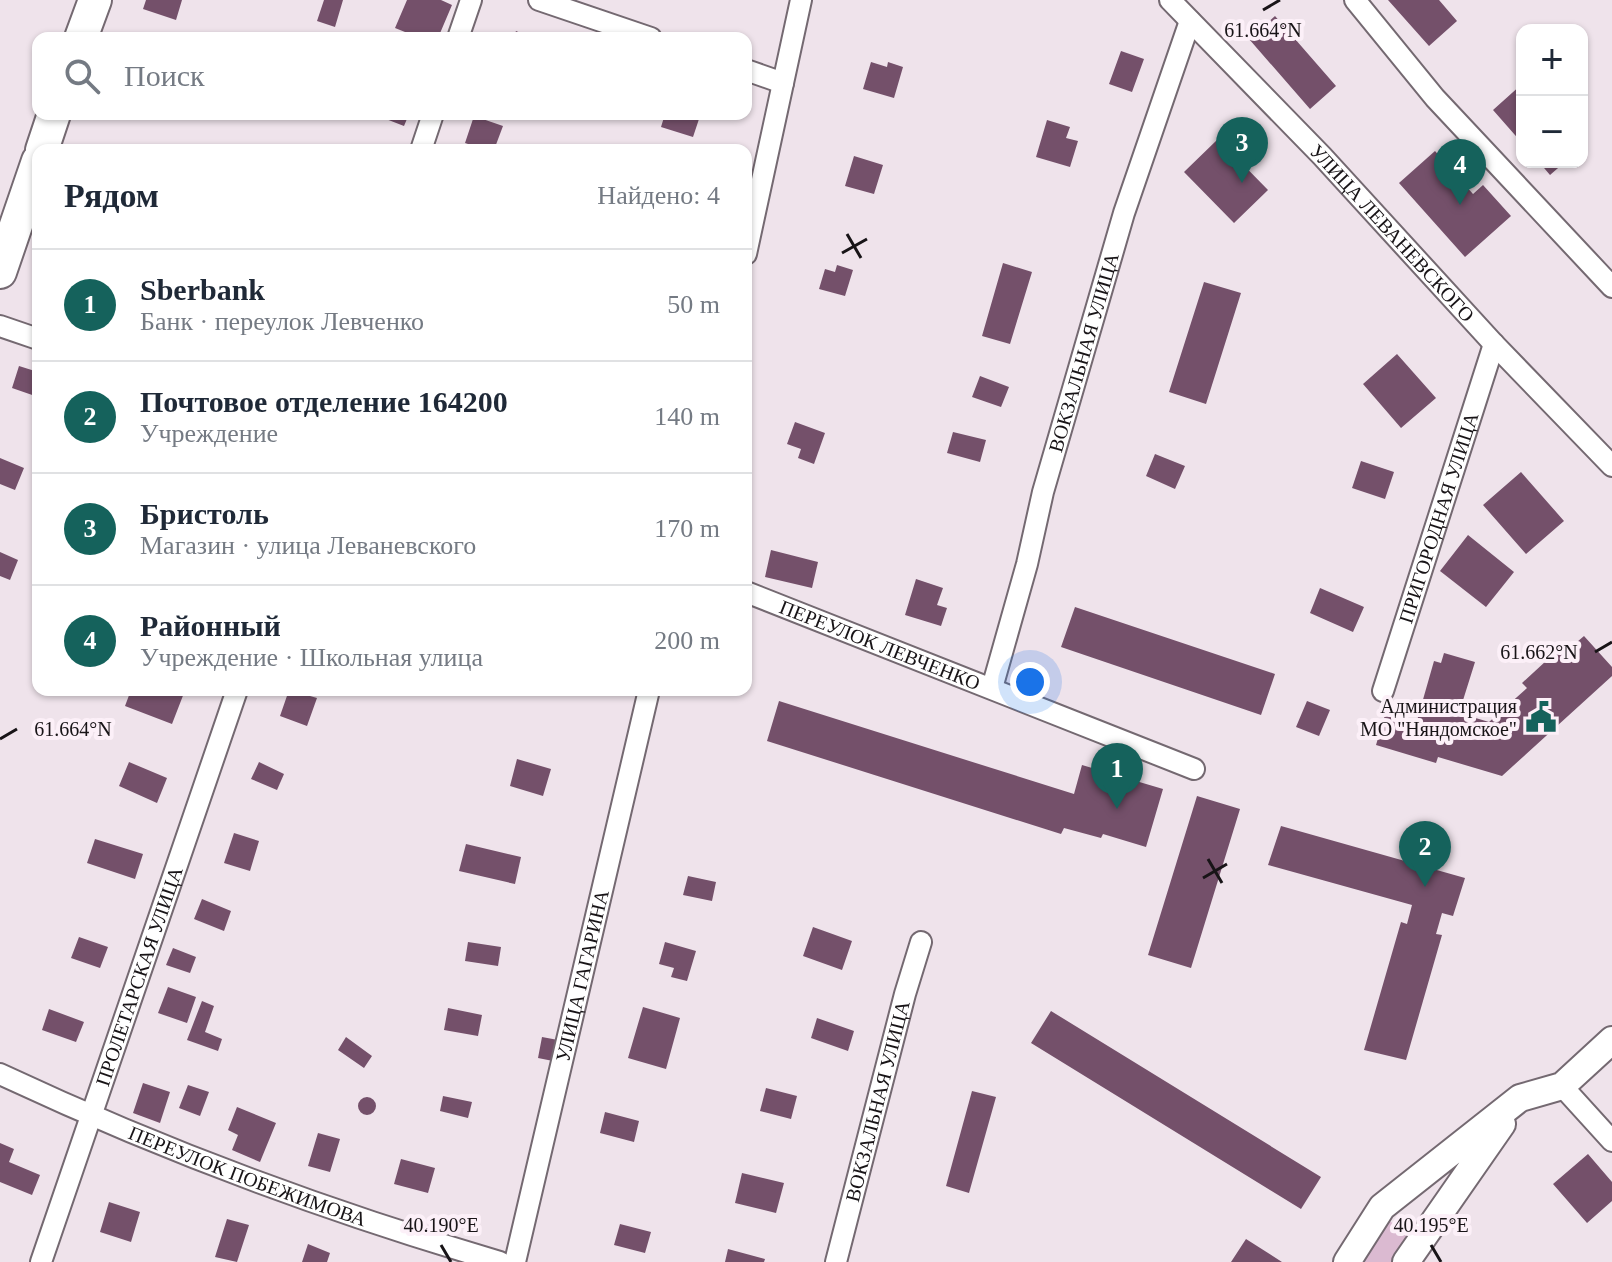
<!DOCTYPE html>
<html lang="ru">
<meta charset="utf-8">
<style>
:root{--surface:#fff;--page:#f6f6f7;--text:#1f2937;--muted:#747a83;--line:#e0e1e3;--accent:#15625c}
body{margin:0;font-family:Georgia,serif;background:var(--page);color:var(--text)}
.controls{position:absolute;right:24px;top:24px;display:grid;overflow:hidden;border-radius:16px;box-shadow:0 2px 6px #0004}
.controls button{width:72px;height:72px;display:grid;place-items:center;padding:0;border:0;border-bottom:2px solid var(--line);background:var(--surface);color:var(--text);font:40px sans-serif}
.you{position:absolute;left:1030px;top:682px;width:28px;height:28px;margin:-20px;border:6px solid #fff;border-radius:50%;background:#1a73e8;box-shadow:0 0 0 12px #1a73e833}
.badge{display:grid;place-items:center;width:52px;height:52px;border-radius:50%;background:var(--accent);color:#fff;font-size:26px;font-weight:700}
.pin{position:absolute;translate:-50% -66px;filter:drop-shadow(0 2px 4px #0008)}
.pin::after{content:'';position:absolute;top:42px;width:28px;height:24px;background:inherit;clip-path:polygon(0 0,100% 0,50% 100%)}
.list{margin:0;padding:0;list-style:none}
h2{display:flex;justify-content:space-between;align-items:center;height:104px;margin:0;padding:0 32px;font-size:34px}
h2 small{font-size:26px;font-weight:400;color:var(--muted)}
.list li{display:grid;grid-template-columns:52px 1fr auto;gap:24px;align-items:center;box-sizing:border-box;height:112px;padding:0 32px;border-top:2px solid var(--line)}
.list b{display:block;font-size:30px;white-space:nowrap}
.list p{margin:0;font-size:26px;white-space:nowrap;color:var(--muted)}
.list em{font-size:26px;font-style:normal;color:var(--muted)}
.icon{flex:none;width:44px;height:44px;fill:none;stroke:currentColor;stroke-width:2;stroke-linecap:round;stroke-linejoin:round}
.map{position:relative;flex:none;width:1612px;height:1262px;overflow:hidden}
.search{position:absolute;background:var(--surface);box-shadow:0 2px 6px #0004;left:32px;top:32px;width:720px;height:88px;display:flex;align-items:center;gap:20px;box-sizing:border-box;padding:0 28px;border-radius:16px;color:var(--muted);font-size:30px}
.panel{position:absolute;background:var(--surface);box-shadow:0 2px 6px #0004;left:32px;top:144px;width:720px;height:552px;border-radius:16px}
.map>svg:first-child{display:block}
.green{fill:#dbbad1}
.building{fill:#74506a}
.lines{fill:none;stroke-linecap:round;stroke-linejoin:round}
.minor-casing{stroke:#746971;stroke-width:24}
.tertiary-casing{stroke:#746971;stroke-width:30}
.primary-casing{stroke:#746971;stroke-width:36}
.minor{stroke:#fff;stroke-width:20}
.tertiary{stroke:#fff;stroke-width:26}
.primary{stroke:#fff;stroke-width:32}
.ticks{fill:none;stroke:#181417;stroke-width:3}
.labels{text-anchor:middle;dominant-baseline:central;stroke-width:8;stroke-linejoin:round;paint-order:stroke}
.street-label{font-size:20px;fill:#181417;stroke:#fcf0f8}
.poi-label{font-size:20px;fill:#181417;stroke:#fcf0f8;text-anchor:end}
.ticks-label{font-size:20px;text-anchor:middle;fill:#181417;stroke:#fcf0f8;stroke-width:8;stroke-linejoin:round;paint-order:stroke}
</style>
<div class="map">
<svg width="1612" height="1262" viewBox="0 0 1612 1262">
<rect width="100%" height="100%" fill="#efe3eb"/>
<!-- green -->
<path class="green" d="M1389,1221L1411,1233L1393,1262H1362Z"/>
<!-- building -->
<path class="building" d="M146,0H182L176,20L143,9Z
M324,0H343L335,27L317,21Z
M407,0H441L452,5L438,38H420L395,28Z
M1388,0H1439L1457,21L1429,46Z
M1275,16L1336,86L1310,109L1249,39Z
M516,31L532,38H513Z
M1121,51L1144,59L1132,92L1109,84Z
M871,62L887,67L888,62L903,67L894,98L863,89Z
M1522,84V143L1493,110Z
M373,114H409L404,126Z
M665,114L700,116L693,137L661,127Z
M474,116L503,126L494,150H486L465,143Z
M1047,120L1070,127L1066,138L1078,141L1070,167L1036,157Z
M1218,139L1268,190L1234,223L1184,172Z
M1435,151L1473,194L1483,185L1511,216L1465,257L1399,183Z
M854,156L883,165L874,194L845,186Z
M1539,162H1565L1550,175Z
M1003,263L1032,272L1010,344L982,336Z
M837,265L853,270L845,296L819,289L825,269L835,272Z
M1204,282L1241,293L1206,404L1169,392Z
M1397,354L1436,398L1401,428L1363,384Z
M19,366L38,372V397L12,388Z
M980,376L1009,387L1001,407L972,397Z
M795,422L825,433L814,464L798,458L801,449L787,444Z
M953,432L986,440L980,462L947,453Z
M1155,454L1185,466L1175,489L1146,476Z
M0,458L24,468L15,490L0,484Z
M1361,461L1394,472L1385,499L1352,488Z
M1521,472L1564,521L1526,554L1483,505Z
M1468,535L1514,572L1486,607L1440,571Z
M771,550L818,562L812,588L765,577Z
M0,552L18,560L10,580L0,576Z
M916,579L943,588L937,605L947,608L941,626L905,615Z
M1320,588L1364,607L1353,632L1310,613Z
M1075,607L1275,674L1261,715L1061,647Z
M1584,636L1612,667V676L1502,776L1438,757L1436,763L1376,745L1385,715L1416,724L1434,661L1441,663L1444,653L1475,662L1459,713L1489,722L1527,688L1522,683L1559,649L1563,654Z
M131,690H176L184,693L172,724L125,706Z
M289,690L317,698L307,726L280,716Z
M779,701L1074,794L1082,765L1163,789L1146,847L1103,834L1101,838L1064,828L1061,834L767,741Z
M1307,701L1330,710L1319,736L1296,727Z
M517,759L551,769L543,796L510,786Z
M129,762L167,778L157,803L119,786Z
M259,762L284,774L277,790L251,779Z
M1197,796L1240,809L1191,968L1148,955Z
M1281,826L1465,878L1453,916L1442,913L1436,934L1442,935L1406,1060L1364,1050L1401,922L1407,924L1412,905L1268,865Z
M234,833L259,841L250,871L224,863Z
M95,839L143,854L135,879L87,863Z
M466,844L521,857L515,884L459,871Z
M688,876L716,882L712,901L683,895Z
M202,899L231,911L224,931L194,919Z
M813,927L852,941L842,970L803,956Z
M79,937L108,947L100,968L71,958Z
M468,942L501,947L498,966L465,961Z
M665,942L696,951L687,981L671,977L674,968L659,964Z
M173,948L196,957L190,973L166,965Z
M168,987L196,997L187,1023L158,1013Z
M202,1001L214,1006L205,1032L222,1039L218,1051L187,1040Z
M643,1007L680,1018L666,1069L628,1058Z
M448,1008L482,1015L478,1036L444,1030Z
M49,1009L84,1022L76,1042L42,1030Z
M1051,1011L1321,1177L1301,1209L1031,1043Z
M817,1018L854,1031L848,1051L811,1038Z
M346,1037L372,1056L364,1068L338,1050Z
M542,1037L558,1040L553,1061L538,1058Z
M143,1083L170,1092L160,1123L133,1113Z
M188,1085L209,1092L200,1116L179,1108Z
M766,1088L797,1096L791,1119L760,1111Z
M972,1091L996,1097L969,1193L946,1186Z
M443,1096L472,1102L468,1118L440,1111Z
M358 1106a9 9 0 1 1 18 0a9 9 0 1 1-18 0Z
M237,1107L276,1123L260,1162L232,1150L238,1135L228,1130Z
M605,1112L639,1121L634,1142L600,1133Z
M318,1133L340,1139L330,1172L308,1166Z
M0,1143L14,1149L9,1162L40,1175L32,1195L0,1182Z
M1588,1154L1612,1182V1201L1587,1223L1553,1184Z
M401,1159L435,1168L428,1193L394,1184Z
M742,1173L784,1183L776,1213L735,1203Z
M109,1202L140,1212L131,1242L100,1232Z
M227,1219L249,1225L237,1262L215,1257Z
M620,1224L651,1232L645,1253L614,1245Z
M1246,1239L1282,1262H1231Z
M308,1244L330,1253L327,1262H302Z
M728,1249L765,1259L764,1262H725Z"/>
<g class="lines">
<defs>
<g id="minor">
<path d="M539,0L651,38"/>
<path id="s1" d="M1170,0L1322,156L1494,344L1612,466"/>
<path d="M1355,0L1435,98L1612,287"/>
<path d="M458,38L471,0"/>
<path d="M746,70L783,83"/>
<path d="M421,150L433,114"/>
<path d="M746,254L801,0"/>
<path d="M0,326L38,339"/>
<path id="s2" d="M746,592L1194,769"/>
<path id="s3" d="M992,688L1027,564L1043,492L1124,213L1190,21"/>
<path id="s4" d="M1383,691L1494,344"/>
<path id="s5" d="M0,1074C162,1150 329,1212 500,1262"/>
<path d="M1562,1086L1612,1141"/>
<path id="s6" d="M41,1262L237,690"/>
<path id="s7" d="M515,1262L649,690"/>
<path id="s8" d="M836,1262L905,994L921,942"/>
</g>
<path id="tertiary" d="M1347,1262L1382,1207L1520,1098L1562,1086L1612,1040
M1406,1262L1502,1124"/>
<path id="primary" d="M81,38L95,0
M42,150L54,114
M0,272L38,161"/>
</defs>
<!-- minor casing -->
<use href="#minor" class="minor-casing"/>
<!-- tertiary casing -->
<use href="#tertiary" class="tertiary-casing"/>
<!-- primary casing -->
<use href="#primary" class="primary-casing"/>
<!-- minor -->
<use href="#minor" class="minor"/>
<!-- tertiary -->
<use href="#tertiary" class="tertiary"/>
<!-- primary -->
<use href="#primary" class="primary"/>
</g>
<!-- ticks -->
<path class="ticks" d="M1263,10L1280,0M847,234L861,258M842,253L867,239M1595,652L1612,642M0,739L17,729M1208,859L1222,883M1203,878L1227,864M441,1245L451,1262M1431,1245L1441,1262"/>
<!-- icons -->
<defs>
<symbol id="civic-bare" viewBox="-9 -9 18 18"><path d="M-.6-6.5H3V-4.5H.6V-3L4-1V1h2V6H-6V1h2V-1L-.6-3ZM-1.2 2.5V6h2.4V2.5Z" fill="#15625c" stroke="#fcf0f8" stroke-width="2.5" paint-order="stroke"/></symbol>
</defs>
<g fill-rule="evenodd">
<use href="#civic-bare" x="1519" y="695" width="44" height="44"/>
</g>
<g class="labels">
<!-- street labels -->
<g class="street-label">
<text stroke="none"><textPath href="#s1" startOffset="322">УЛИЦА ЛЕВАНЕВСКОГО</textPath></text>
<text stroke="none"><textPath href="#s3" startOffset="348">ВОКЗАЛЬНАЯ УЛИЦА</textPath></text>
<text stroke="none"><textPath href="#s4" startOffset="182">ПРИГОРОДНАЯ УЛИЦА</textPath></text>
<text stroke="none"><textPath href="#s2" startOffset="144">ПЕРЕУЛОК ЛЕВЧЕНКО</textPath></text>
<text stroke="none"><textPath href="#s6" startOffset="302">ПРОЛЕТАРСКАЯ УЛИЦА</textPath></text>
<text stroke="none"><textPath href="#s7" startOffset="294">УЛИЦА ГАГАРИНА</textPath></text>
<text stroke="none"><textPath href="#s8" startOffset="166">ВОКЗАЛЬНАЯ УЛИЦА</textPath></text>
<text stroke="none"><textPath href="#s5" startOffset="268">ПЕРЕУЛОК ПОБЕЖИМОВА</textPath></text>
</g>
<!-- poi labels -->
<g class="poi-label">
<text x="1517" y="706">Администрация<tspan x="1517" dy="23">МО "Няндомское"</tspan></text>
</g>
</g>
<g class="ticks-label">
<text x="1263" y="37">61.664°N</text>
<text x="1539" y="659">61.662°N</text>
<text x="73" y="736">61.664°N</text>
<text x="441" y="1232">40.190°E</text>
<text x="1431" y="1232">40.195°E</text>
</g>
</svg>
<div class="controls">
<button>+</button>
<button>−</button>
</div>
<div class="you"></div>
<div class="pin badge" style="left:1117px;top:809px">1</div>
<div class="pin badge" style="left:1425px;top:887px">2</div>
<div class="pin badge" style="left:1242px;top:183px">3</div>
<div class="pin badge" style="left:1460px;top:205px">4</div>
<div class="search"><svg class="icon" aria-label="search" viewBox="0 0 24 24"><circle cx="10" cy="10" r="6"/><path d="M15 15l6 6"/></svg>Поиск</div>
<section class="panel">
<h2>Рядом<small>Найдено: 4</small></h2>
<ul class="list">
<li><span class="badge">1</span><div><b>Sberbank</b><p>Банк · переулок Левченко</p></div><em>50 m</em></li>
<li><span class="badge">2</span><div><b>Почтовое отделение 164200</b><p>Учреждение</p></div><em>140 m</em></li>
<li><span class="badge">3</span><div><b>Бристоль</b><p>Магазин · улица Леваневского</p></div><em>170 m</em></li>
<li><span class="badge">4</span><div><b>Районный</b><p>Учреждение · Школьная улица</p></div><em>200 m</em></li>
</ul>
</section>
</div>
